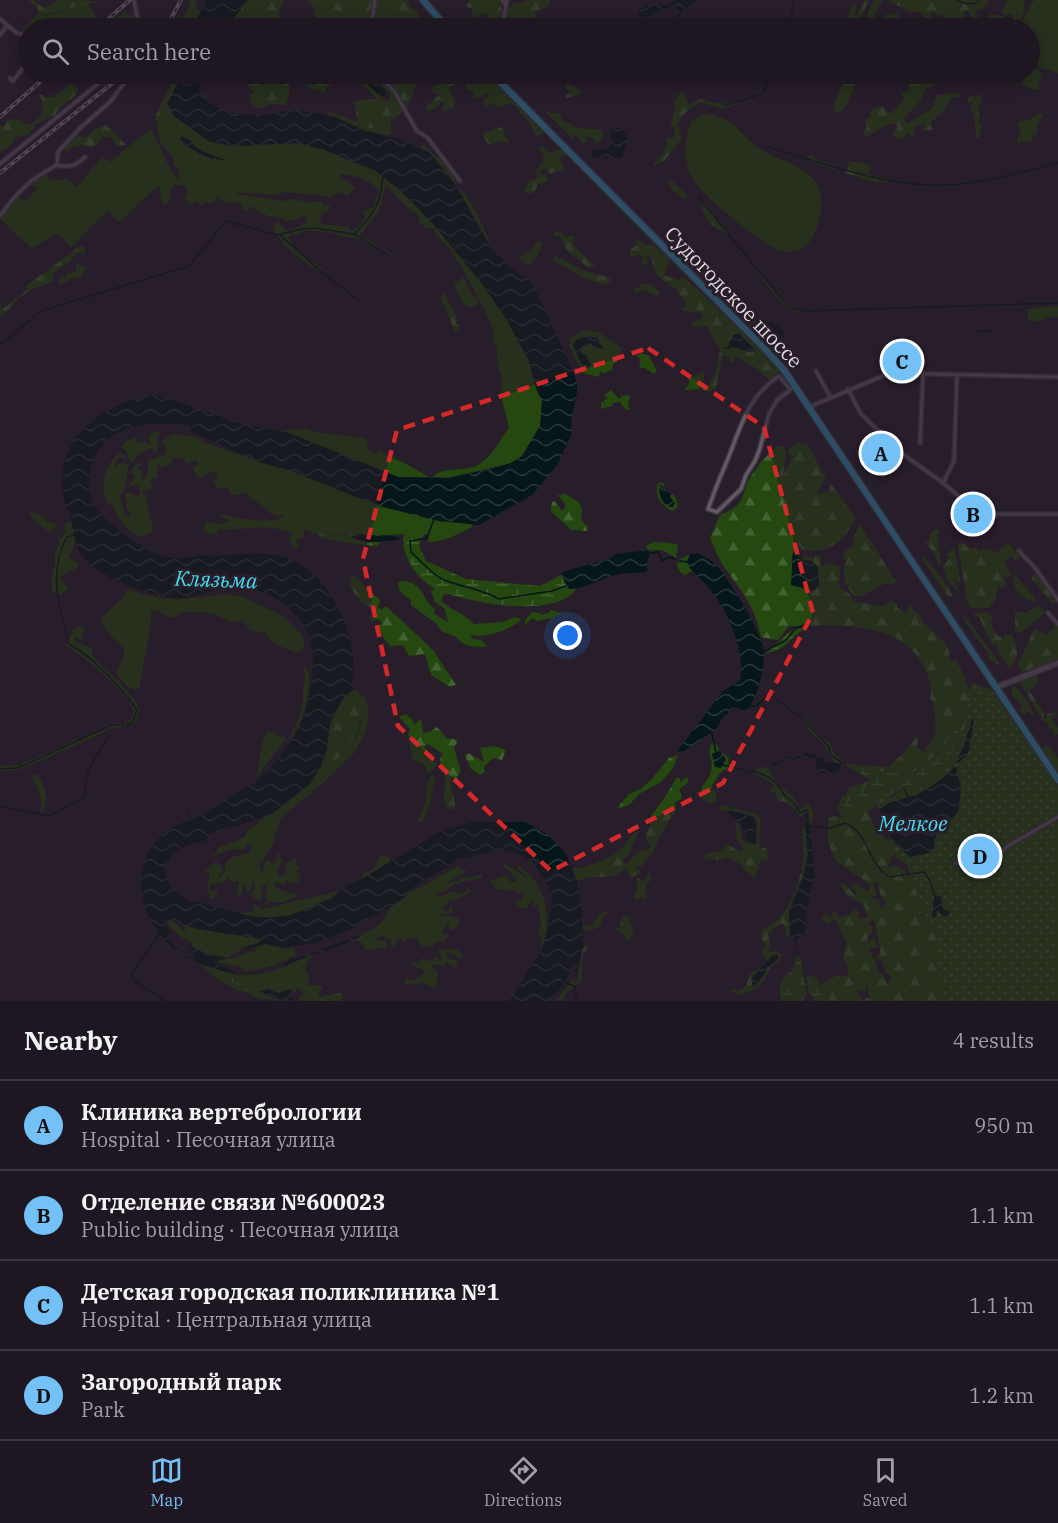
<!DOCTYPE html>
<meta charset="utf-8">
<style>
:root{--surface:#1e1620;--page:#261f29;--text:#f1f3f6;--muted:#a19fa5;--line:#3c353e;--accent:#73c1f6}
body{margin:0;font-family:"IBM Plex Serif",serif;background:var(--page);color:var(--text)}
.you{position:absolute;left:568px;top:636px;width:21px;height:21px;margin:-15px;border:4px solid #fff;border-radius:50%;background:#1a73e8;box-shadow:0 0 0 9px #1a73e833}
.badge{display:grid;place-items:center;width:39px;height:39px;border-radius:50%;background:var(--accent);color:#111;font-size:20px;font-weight:700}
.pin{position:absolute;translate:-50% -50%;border:3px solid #fff;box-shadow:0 2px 6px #0006}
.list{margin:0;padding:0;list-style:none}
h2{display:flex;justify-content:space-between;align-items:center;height:78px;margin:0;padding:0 24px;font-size:26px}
h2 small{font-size:20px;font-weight:400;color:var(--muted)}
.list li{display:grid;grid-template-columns:39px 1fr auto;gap:18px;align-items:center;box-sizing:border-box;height:90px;padding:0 24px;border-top:2px solid var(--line)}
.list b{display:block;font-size:22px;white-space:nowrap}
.list p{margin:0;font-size:20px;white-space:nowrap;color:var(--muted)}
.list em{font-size:20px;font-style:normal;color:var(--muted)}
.icon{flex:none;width:33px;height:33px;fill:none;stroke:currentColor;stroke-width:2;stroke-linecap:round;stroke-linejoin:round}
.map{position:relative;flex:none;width:1058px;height:1001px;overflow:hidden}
.search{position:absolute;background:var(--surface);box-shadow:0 3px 15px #0003;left:18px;right:18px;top:18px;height:66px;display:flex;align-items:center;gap:15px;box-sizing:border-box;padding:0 21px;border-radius:33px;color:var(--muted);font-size:22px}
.sheet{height:438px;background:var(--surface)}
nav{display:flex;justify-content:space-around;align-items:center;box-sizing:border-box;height:84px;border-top:2px solid var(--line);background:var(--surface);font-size:16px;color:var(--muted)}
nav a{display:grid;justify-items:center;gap:3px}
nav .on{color:var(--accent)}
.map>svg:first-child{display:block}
.green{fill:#24480f;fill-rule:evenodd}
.forest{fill:url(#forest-firs);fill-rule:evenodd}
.wetland{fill:url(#wetland-marsh)}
.park{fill:url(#park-dots)}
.water{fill:url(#water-waves)}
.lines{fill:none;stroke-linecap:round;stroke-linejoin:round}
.stream{stroke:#05171a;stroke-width:1.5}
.street-casing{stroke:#413a43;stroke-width:6}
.secondary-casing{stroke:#413a43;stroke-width:8}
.primary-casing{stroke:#413a43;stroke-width:9}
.street{stroke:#645966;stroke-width:3}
.secondary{stroke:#645966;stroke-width:5}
.primary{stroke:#308aab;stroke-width:6}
.rail-casing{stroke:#817982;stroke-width:4}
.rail{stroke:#281e2a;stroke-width:1.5;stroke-dasharray:4.5;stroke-linecap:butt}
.marked{fill:none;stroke:#d62828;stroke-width:4.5;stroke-dasharray:12 8;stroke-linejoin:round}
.labels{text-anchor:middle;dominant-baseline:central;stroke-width:6;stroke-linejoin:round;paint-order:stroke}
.street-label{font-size:20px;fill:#ddd7de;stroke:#281e2a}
.water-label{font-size:21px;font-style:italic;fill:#45dcf2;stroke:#281e2a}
</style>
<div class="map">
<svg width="1058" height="1001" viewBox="0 0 1058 1001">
<defs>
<pattern id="forest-firs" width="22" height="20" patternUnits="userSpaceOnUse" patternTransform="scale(1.5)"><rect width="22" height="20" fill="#24480f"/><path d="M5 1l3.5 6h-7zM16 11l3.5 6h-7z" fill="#436232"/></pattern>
<pattern id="wetland-marsh" width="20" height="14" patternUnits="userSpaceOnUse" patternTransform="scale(1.5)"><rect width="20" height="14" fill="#24480f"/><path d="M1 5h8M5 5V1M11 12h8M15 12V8" fill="none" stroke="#436232"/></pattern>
<pattern id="park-dots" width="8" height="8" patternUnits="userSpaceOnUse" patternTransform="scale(1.5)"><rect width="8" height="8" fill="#24480f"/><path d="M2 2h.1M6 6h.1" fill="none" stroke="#436232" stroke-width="1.8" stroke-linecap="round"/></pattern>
<pattern id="water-waves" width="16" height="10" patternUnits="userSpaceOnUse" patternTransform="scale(1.5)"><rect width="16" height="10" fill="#05171a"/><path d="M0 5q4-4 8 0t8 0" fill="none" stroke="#29383b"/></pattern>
</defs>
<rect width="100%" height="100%" fill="#281e2a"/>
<!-- green -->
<path class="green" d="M1034,0H1058V73L1037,67L1030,63L1035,45V38L1030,33V28H1025L1020,24Z
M88,3L96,17L83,28L22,30L35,17L57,13Z
M126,11L128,15L132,13L136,28H126V23L110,28H102Z
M988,14L1003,16L1009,22L1007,28H975L983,22L990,20Z
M352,74H356L384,98L377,99Z
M466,74H485L546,132L536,137C532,124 521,112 511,103L500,107L490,103L486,108L483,101L489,96V92L479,98H474L473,92L466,88L467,79L473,83L477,82L474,76Z
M167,103L174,116L210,142L232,146L297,143L322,149L376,171L403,193L434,225L483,285L508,322L529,361L536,388L542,401L540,426L522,456L511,463L448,478L432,477C444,466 462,472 476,466C491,459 500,440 509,427L501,396L502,377L498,367L497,347L493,339L494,332L490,321L461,265C455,261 454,254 449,248C443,241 436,237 433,229L430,227L427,229L419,222V216L403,203L386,185L379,211L360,235L394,256V258L356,238L343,237L333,233L318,231H303L297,235L291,234L288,237L295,248L322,269L321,272C304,263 282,246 273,229L277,221L285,230L290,231L304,224L307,219L305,215L296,220L286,221L284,218L267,216L265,214L256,211L253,207H249L248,211L242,209V203C233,204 223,203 216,196L215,201L209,204L206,202L200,205L197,201L190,205L185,199V194H188L186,186L175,185L171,188L169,203L162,204L159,185L119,222L107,211L71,247L58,234L31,248L0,219L17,194L24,202L37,189L31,183L46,173L50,181L68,179L77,187L102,157L110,162L151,129L171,170L178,179L180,178L178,168L174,166C174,155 166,151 161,143C157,136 158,130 158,122L166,115ZM340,174C356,176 368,178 379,190L373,208L365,210L363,213L366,217L355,230L351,231L348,227L322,224L320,219L322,214L329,210L330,205L324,206L320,201L310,203L293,199L283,201L238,194L237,192L276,195L285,192L331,197L338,192L348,196L356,187H353L348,181L340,179Z
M330,112L358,122L368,128L391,132L390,135L366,131L328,114Z
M545,112C550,111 554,114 560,113L563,122L571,123L574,127L578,128L588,141L583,144L574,133L573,139Z
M1040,112L1043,115L1037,125V134L1034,135L1032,140L1028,142L1022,141L1017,145V140L1021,133L1017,123L1020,121L1029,120Z
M704,114C731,115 739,132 757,147C766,154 779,158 790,163C801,169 812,175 818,186C827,204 817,249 794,251C789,252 785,252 780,251C767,246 718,208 707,196C699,188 690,176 687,166C683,151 686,134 692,121Z
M424,145L438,158H441L457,183L456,185L430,153L420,147Z
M671,179L688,197L685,199L672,190L668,182Z
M457,187C468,191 489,236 491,248Z
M538,241L542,242C542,251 535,260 528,265L519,258L532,249Z
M77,264L86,268L81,277L74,278L61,284L58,282L61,276L65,279L67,274L77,271L75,268Z
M755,265C768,281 781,304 801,310V312C780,307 767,284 754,267Z
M463,277L472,295L478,300L476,306L467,307L461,300L454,285Z
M642,284H651L660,293L658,296L642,290L637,293L633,287L638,288Z
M1058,306V317H1048L1040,322L1028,320L1027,309Z
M737,307L759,323L757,327L760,332L788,359V365L749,325L750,320L737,310Z
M586,330L598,332L622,348L617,362L613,364L612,370L604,373L600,372L599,377L583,373L569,346L570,337ZM590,336L599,343H590L581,347V352L587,356L588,361L582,365L576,340Z
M305,429L315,432L365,438L369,442L366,448L378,456L376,454L378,451L408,465L429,477H398L289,433L276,431Z
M154,432H160L157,438L158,450L154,452L152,448L140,453L131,463L126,451L121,447C125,441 129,439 137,437L136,443L144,441L149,445L151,443L148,438Z
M172,434C182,436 191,434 201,439V442L289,470L379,506L439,521L472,523V527C458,534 444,542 428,542L429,534H425L421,539L411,538L404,534L370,536L319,533L318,535L305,530L303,533L304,536L296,541L299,548L294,549L291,546L289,538L294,534C276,524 243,529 223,530L221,528L213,535L205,532L204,527L207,522L220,525L230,520L219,516L221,514C238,518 269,526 284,516L271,514C264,505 252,501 246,492L238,495H231L228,488L219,489L213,483L218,475L215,472H210L201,478L196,476L193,468L199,463L195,460L187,464L182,459L173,458L172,463L161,468L158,463L157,474L158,477L150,480L153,488L142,492L145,495L153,526V531L142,537C129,534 116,518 113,505L107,503C99,484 105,465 120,452L126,457V459L119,457L116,460L115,467L121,463L129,464C126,474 127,489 120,496L125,516L129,517L132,514L127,510L125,494L128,492L133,494L136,498L140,493L139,485L132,486L128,484L134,481L135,475L131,473L132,469L139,461L141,465L138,469L143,471L142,480L145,479L148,470L147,462L150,459H156L158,456L163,457L165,455L164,452L167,449L161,442Z
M660,482L664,484L663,488L660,485L670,497L672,494L675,496L678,506L673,511C662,507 655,497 657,485Z
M30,511L44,517L47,522L57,524L50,533L41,525L36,524L35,520L29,514Z
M71,521L76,541L69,557L79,564L77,568L60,576L63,582L68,587L61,595L52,591C52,586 51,579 52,574C54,566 57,561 54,552L57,549V546L60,544L58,537L62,538L65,532V523Z
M654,542C663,543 669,542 678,545L676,558L662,550H648L646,546Z
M690,554L687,562L692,571L685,575L680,572L677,566L680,559Z
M404,581C425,584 421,600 435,609L434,614L448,622L445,609L435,602L431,591L436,589L450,593L443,595L441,601C453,611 462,612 474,624L503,622L514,617L522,619C510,630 487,638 471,635L472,639L481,640L488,647L469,646L462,643L456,637L441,631L437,624L411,605V600C404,596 398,591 398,582Z
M128,589L144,595L177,600L226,594L241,596L283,616L303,636L304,648L297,653C283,648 272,644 264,632L250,631L243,620L231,623C215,612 199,610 179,613L178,617H167L156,610L151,612V625L139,688L136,690L127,686L116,674L124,654L123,648L105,629L101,618L122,599Z
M551,610L562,613L552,618L537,621L532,618L525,625V620L532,612L540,613L542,615L550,612Z
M81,626L85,631L81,635L82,640L76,637L74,640L92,649V654L95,659C106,670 135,695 139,708C140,713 137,718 135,723L125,726V723L131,720C133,715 135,711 132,707C122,688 85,656 66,646L73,630Z
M303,665L309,673C311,697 303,720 290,741L289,739C298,722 303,712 303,692C304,682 307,678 303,668Z
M355,689L365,698L369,709L367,726L363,738L354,753L323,783L281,818L275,835L274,843L262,862L259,863L261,872L263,873L265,862L267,860L274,864L278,852L282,861L277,872L280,876L287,874L285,870L286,863L296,859V865L300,869L296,872L298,874L301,871L298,882L292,883L287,880L283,885L277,882L274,886L283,891L296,894V897L279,903L270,901L267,904L264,903L267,900L266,887L268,881L261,887L262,895L260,901L253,899L252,892L255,888V883L252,881L251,889L247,893L245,884L243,883V890L239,897L237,892L239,881L234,882L228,878L222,883L210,884V889L212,892L218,890L216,897L211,899C205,885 208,885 210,872H203L216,861L222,867V873L218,875L220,877L225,871C224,854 240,857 251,852V845H247L244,850L232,849L210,857L217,852L218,847L227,845L246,836L247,831L309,784L321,766C338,762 359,741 361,722C362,712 357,699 355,689Z
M804,717L820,736L830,743L835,755L843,761V767L836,766L822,742L809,731L807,725L801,719Z
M121,723V728L109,729L92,738L19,770L0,771V766L19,765L65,745L74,739L79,740L111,724Z
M267,732H274L277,737L284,736L286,739L258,775L257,773C262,758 258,747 267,732Z
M713,742L718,747L719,751L712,755L726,759L721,753H723L729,758L728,764L734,765L738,769L732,770L728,768L720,773L711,787L716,792L717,801L711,804L701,798C700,781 708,785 711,771C714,760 705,753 713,742Z
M34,774L38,775C46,788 50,801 41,814V798L32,776Z
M431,775L435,776C431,793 432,809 421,823L418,821L426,801L427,784Z
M381,856L390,857L389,862L362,880V876L366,871H371Z
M504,864L518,871L526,878L527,876L517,869L518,865C547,885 554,919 541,951L542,939L538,930L541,926L538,903L533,908V901L531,900L527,908L523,909L518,906L515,901L521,900L524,894L512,890L510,892C495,886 502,896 490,881L505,875L508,877L510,882H515L517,879L502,865Z
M458,866L462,870L468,871L446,883L459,881L461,878L482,875V878C470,881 453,882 444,892L437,893L436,895C441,897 445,896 449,892L463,893L469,889L471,891L458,899L450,900L443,908L445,911H448L451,906L453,912L441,915L440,917L450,916L460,919L458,926L452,930L448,928L450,924L447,923L442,932L444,935L449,933L444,942L439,941L427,948L419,944V939L413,938L406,939L404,942L399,938L396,940L397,943L394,947L390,945L392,939H388L385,936L378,937L376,941L385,940L388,945L384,949L380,947C374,951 370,951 364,949L363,944L359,941H349L375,928L384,919L390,908L408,894Z
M339,891L340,892C311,914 273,923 237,913L253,912L255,904L263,909Z
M605,911L608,913L603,917L600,926C593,930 588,933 582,927L584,924L592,926L599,915Z
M168,919L176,923L186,934L183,925L260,939V942L245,947L227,958L208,954L192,947V943C182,939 175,933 168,924Z
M265,944L285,949L294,948L296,955C282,964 259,971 243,971L242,967L215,962V961L238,957L250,951L255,952L257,947Z
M440,948L450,950L457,948L462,954L461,959L448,952L446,954L447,957L458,961L455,969L451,964L447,962L445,966L434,964L432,967L438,972L436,988L426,985L422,980L421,983L404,984L406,978L413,981L423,975L424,970L417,968L412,963L413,960L417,964L420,963V960L424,958L428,961H433L436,956L439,960H441L443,958L438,952Z
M313,954L307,963L305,971L309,975V979L307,985L323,986L318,993L321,997H328L334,1001H300L298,998L304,994L298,987L294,994L292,990L287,989L284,992L278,993L268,989L265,995L282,1001L257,998L247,992L239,991L218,980L199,963L235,975L270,972Z"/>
<!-- forest -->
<path class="forest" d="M28,0H33L44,8L58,0L100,1L35,17L38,12L37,7Z
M189,0H196L195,6L200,12L193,28H172L179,13L181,17L185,15L191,4Z
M248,0H283L284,3L279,9L280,23L274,28H226Z
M307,0H408L410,8L417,10L419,16L426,20L432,28H332L322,24L326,28H316L315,9Z
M471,0H499L502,9L499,28H487L490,24L487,13L472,19L473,9L465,6Z
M526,0H550L548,7L535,11L536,17L524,20L519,28H504L508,10L514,3H524Z
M865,0H869L858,25L862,27L874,0H882L869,28H853L851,23L848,28H843L853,3L857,7L854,15L856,16Z
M887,0H989L988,4L981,10H974L980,21L975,28L968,24L971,16L968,10L965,11L961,21H957V28H941L942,22L945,18L943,14L938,16L936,12L931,11V17L935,18L940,25L939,28H924L923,13L910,12Z
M1008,0H1024C1025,10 1024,20 1013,23V14L1003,15L1002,10Z
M886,14H900L892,28H884Z
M1031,68L1040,70L1042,78L1038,83L1040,90H1035L1021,84Z
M174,74H179C178,89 166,100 166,115L158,122L154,119L171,85Z
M236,74H286C290,86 292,93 285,105L270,104L262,108L255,107L251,103L250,95L254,92L236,76Z
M306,74H317L319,79L329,80L332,85L326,88V92C319,91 312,89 307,86Z
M373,74H415L413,78L416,83C412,99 406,114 391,120V132L368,128L358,122L354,101L377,99L389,101L390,95Z
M450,74H454V85L448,89L455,100L454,107L443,112L442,110L444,105L441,101L436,108L428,111L425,108L440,94L432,92L431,88L448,79Z
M554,74H562L570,77V84L581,90L580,94L566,98V95L572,92L567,90L564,80L557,78Z
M847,74H856L859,77L848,103L839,113L835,112L834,105Z
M905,74H945L940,83L927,88L919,102L904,119L907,124L933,108L937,95L959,93L960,97L951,98L944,111L930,123L933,130L923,131L925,123L924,122L913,129L915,134L912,137L907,132L902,139L892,136L898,126L894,123L880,128L866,138L863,133L867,126L865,120L871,116V110L883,106L888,113H892L904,99L899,89L905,93L908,92L910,81L903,80Z
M71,83L78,89L76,95L60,107L55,115L34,125L35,128L26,136L16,137L10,146L0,152V126H5L7,119L20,120L28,125C44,119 46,109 39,94L47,97H54Z
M682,90L689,105L700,99L722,104L739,101V103L723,109L699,102L687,111L677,123L682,139L663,162L654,165L653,163C662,158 667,149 667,138L671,139L672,136L674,137L675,127L670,126L676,106L673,103Z
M980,95L982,100L977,109L980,117L979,122L982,126L979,138H976L974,113L970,110L973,102H967L970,96L976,98Z
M106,125L126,145L117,146L112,138L103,136L95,146L90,148C83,143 74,146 67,151L64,149L77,135L86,138L95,129Z
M497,127L502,128L509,143L498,141L489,145L482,136L485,131H492Z
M578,128L602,130L603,139L595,144L593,138L585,137Z
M541,146L552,154L557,149L563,150L567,155L560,158L565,171H557L550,174L546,168L541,170L539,174H544L548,179L546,182L538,184L534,193L527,194L524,190L530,180H535L538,176L535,172L544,160L542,157L544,155L539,149Z
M811,155L815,156L816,160L837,166L833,169L806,160L807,157Z
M850,161L868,164L871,168L867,173L856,169L857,171L888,179L889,183L879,181L877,183L845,173Z
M559,231L567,237L575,235L573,245L596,267L589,268L568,252L560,237L555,235V232Z
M638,238L646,245L651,244L671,259L664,275L680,280L683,276L766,354L780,370L770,380L757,369L736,356L733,362L730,363L729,357L723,355L716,388L711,391L702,390V386L699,389L684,390L689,385V379L703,371L704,378L702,385H709L715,373L720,350L707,326L691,327L693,322L702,319V313L679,310L686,307V301L677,292V288H674L656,274L651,257L646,255L648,263L643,266L641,262L644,260L641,254L630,257L631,249L637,245L636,241Z
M80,246L85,247V253H75C71,270 50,265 53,281C45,286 36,287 29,291C18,298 11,307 2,316L0,314V295L1,310L26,291V286Z
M555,256L582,270L611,278L612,281L605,285L584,278L553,260Z
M442,292L444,293L456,316V324L460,325L458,330L455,332L441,298Z
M641,353L649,356L657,371L654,374L645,368H640L639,365L641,360L637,356Z
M611,390L619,399L622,396L630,395L628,404L630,410L625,409L620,402L613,403L612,406L601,409V403L608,398L604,395Z
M798,443L806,444C815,453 817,466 826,477L817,493L828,492L831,484L856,518C843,541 829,555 802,550L795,539L800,556L793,553C788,570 797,585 814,591L819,585L818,573L802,559L804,556H811L813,559L815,555L820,556L822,567L828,563L840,567L839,587L850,594L852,601L883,606L891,601L897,604V608L907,614L909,605L911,604L914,612L919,614C924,629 943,635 949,650C950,653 949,657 950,660L956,659L972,695L980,703L953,768L920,794L883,802L868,811L878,835H883L885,839L893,841L910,857L965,1001H864L867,997L869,999L870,997L868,990V985H866V991L859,990L857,992L863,1001H830L828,995L819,986L837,975L848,976L847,964L843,959L847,942L843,937L837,921L833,919L829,923L822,920V916L824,913L830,917L834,911L839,917L850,914L856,909L858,910L859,918L868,917L863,904C853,899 845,896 840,884L843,883L856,895L857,892L851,888L852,883L857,884L868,892L871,885L835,860L828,843V819L834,816L844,818L837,810L842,796H845L848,788L871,780L891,797L908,787L928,781L961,723L951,734L942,750L911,774L871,770L847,764L888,767L904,753L918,735L917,747L924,752L936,732L934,706L930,698C933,686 929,678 924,667C899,618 835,626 789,626L778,640L761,637C755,605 740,590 723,565C718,557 714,547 710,538L720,515C751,503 738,493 754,472C760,462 769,454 777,446H783L786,453L783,475L794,456L788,454L790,448ZM894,853L898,859L909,866L908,869L911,878L905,872V869L894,865L887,869ZM874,881L880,884L878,887L881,897L887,903L881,908L879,907L880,902L876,898H871L877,894L873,884ZM871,920L875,921C875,931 880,942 880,954L876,957V959L882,961L887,974L891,977L888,984L882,973L879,974C876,966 875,957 869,951L870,948H876L878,947L874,938L867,943L868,935H871L873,926L868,925Z
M565,494L579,502L582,510L581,520L588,527L587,531L571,530L551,511L552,502L555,501L562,511L566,505L558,495Z
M860,524L897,583L889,585L886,583L861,596H854C844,583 841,577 846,561L843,557L845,551L854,545L852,539Z
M937,529L940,531L937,534L941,564L939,565L934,553L925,543L929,541L931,532Z
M319,533L337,535L354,534L352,537L356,540L380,542L378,546L354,544L320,538L318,535Z
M962,542L970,549L976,546L978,550L987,548L998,553L1004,545L1009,544L1020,556V558L1016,561L1012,556L1005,560L1004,563L1011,573V576L1003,578L1007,584L1000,589L998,581L996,599L989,608H971L967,602L958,544Z
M954,548L961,583L953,580L957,585L959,593L946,579V573L943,566L950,558L946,554Z
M924,557L942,578L953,596L951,597H949L922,559Z
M352,574L380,600L378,607L381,610L386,606L433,650L456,685L450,687L431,675L425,654L409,656L403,645L390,646L380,633L378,625L382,624L379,619L371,622L369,617L377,611L361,602L349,586Z
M1014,574L1036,599L1037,602C1023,600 1010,589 1014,574Z
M1035,574L1055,599L1057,601L1053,604L1031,578Z
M1039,606L1045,613L1021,633L1015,631V612H1027Z
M987,612L989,615L993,616L992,620H990C993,629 994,636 1004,638L1005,634L1012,635C1018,648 1020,655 1011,668C1003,662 997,653 997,644L992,645L979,617L973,616L976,613Z
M965,616L999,662V665L989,659L988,653L965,622L963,617Z
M1053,621L1058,624V659L1020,673L1021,667H1017L1034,629L1047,635L1055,628Z
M1035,674L1037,675L1039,683L1029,690L1044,713V718H1047V714L1057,712V715L1052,719L1058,728V734L1053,736L1054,730L1049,728L1048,723L1044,722C1035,709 1028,694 1019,681Z
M1013,685C1022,691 1028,703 1033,713L1032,715L1027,710V714H1022L1020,711L1022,706L1012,695Z
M355,689C356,695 360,696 361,702C364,730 348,759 321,766C330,740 328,705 355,689Z
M406,714L412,719L414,725L421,719L423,733L430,732L437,727L446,738L458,740L454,748L461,771L457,778H451C449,789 457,799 455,810L446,807L444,802L445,772L441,767L440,758L443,754L428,744L424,747L436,763V767L428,774L424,765L413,759L408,735L410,729L399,717Z
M1045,745L1050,747L1058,758V773L1041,749Z
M495,746L506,750L502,760L493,758L484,767V772L480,775L471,769L465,755L468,753L484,762L480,748Z
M678,755L673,768L661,782L639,794L630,804L619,809L618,807L629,794L641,789L653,778L669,758Z
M767,767C772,773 776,783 781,787C790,794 796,798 800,809L808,803C814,811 815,817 810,826L807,811L801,816L788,803L777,800L776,792L769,791L774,784L753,773L758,768Z
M676,778H680V782L687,777L689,782L679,789L682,796L680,800L674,803L676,806L675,812L660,835L653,853L644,861L642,868L638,865L639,863L634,870L637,868L640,869V873L630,878L626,868L614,876L586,878L577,881L572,868C587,869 611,858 622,848C629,841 630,836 639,830L629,853L623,862L626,864L640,850L643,851L651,847L645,836L651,823V816C661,803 669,792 676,778Z
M721,805L759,815C762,826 758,836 760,847L766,848L769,856L768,861L761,860L755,878L743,869L741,864L727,857L719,860L702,859L708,853L722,851L727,844L739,851L744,850L737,840L735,822L739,824L742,840L750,844H757V820C749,811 730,810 720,811Z
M805,826L808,855L804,874L789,911L790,937H787L785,926L781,923L768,934L771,946L767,951L770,952L776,951L781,955V959L771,967L763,982L756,989L741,995L730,991L733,989L738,991L746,986L750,974L766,964L751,979L758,983L766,968L778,959L773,955L768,961L761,954L766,945C761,939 759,936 763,928C786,925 803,878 803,857C804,847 802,837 802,828Z
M649,872L651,873L652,880L646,883L645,893L647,897L645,899L641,897L637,900L634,897L637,889V880L639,878L642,881H645Z
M624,916H628L634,933L627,942L624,935L616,929L620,927L621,919Z
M587,945L589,947L583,953L581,983C573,986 565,992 563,1001H556L572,980L578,982V971L583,948Z"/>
<!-- wetland -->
<path class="wetland" d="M703,201L726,231V233L710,225L701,207Z
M404,534L411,538L421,539L419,546L426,561L466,579L540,586L561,575L569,589H576C556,620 466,602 438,590C419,582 399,555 404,534Z
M798,627L803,630C788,639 785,652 764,653V651C778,647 786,631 798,627Z
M962,722L958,740L949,758L928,781L908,787L869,805L843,808V804L850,800L871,780L845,765L847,764L871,770L911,774L942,750L951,734Z
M800,955L807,994L803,1001H781C778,989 780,977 792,971L796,958Z
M216,973L268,989L259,991L265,995L252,993Z
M807,975L817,978C820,988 827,992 830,1001H815L808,990Z
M341,993L343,996L342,1001H307C312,998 333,995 341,993Z"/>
<!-- park -->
<path class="park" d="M972,683L992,690L1058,786V1001H947L936,965L937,932L924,919L910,871L882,824L878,804L909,794L951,769L964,731Z"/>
<!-- water -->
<path class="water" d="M206,0H248L226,28H193Z
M677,0H697L681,12L673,6L648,17L639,16L638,14L645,5H664Z
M179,74H200L199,90L203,96L208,102L227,112L243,115H261L297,110L331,115L366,131L400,139L430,153L457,187L491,248L507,265L532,283L566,355L577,382V392L571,422L572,433L557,465L532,495L479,525L439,521L379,506L289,470L261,463L190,431V425C182,424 175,424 167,424C129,423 95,434 90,476C89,486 90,499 95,507C103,520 142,548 156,554C169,560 184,558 197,556C207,555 218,556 229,555C256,553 283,550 306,568C340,594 360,645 352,687L355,689L345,695L330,721L327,749L321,766L310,784L269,816L209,834L207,840C188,844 171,849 164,869L170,886L189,902L195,901L253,917L271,918L289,916L332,898L348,885L365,877L438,833L472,822H525L547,834L557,844L566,854L577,881L582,909L583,948L576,976L575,959L566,980L551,1001H509L541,951L548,928L552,899L547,885L532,861L522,855L499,849L464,859L445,868L416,885L403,899L352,929L312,944L282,947L265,944L244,950L245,947L258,944L260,939L197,929L165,919V925L170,932L167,936L179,950L188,954L190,959C147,939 122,874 159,838C173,824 184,823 201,815C212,809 223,801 234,794C242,789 252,786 259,779C277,763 295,739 304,716C306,711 306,704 308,698C313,680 316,653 308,635C297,606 262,585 231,587C213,588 195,599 174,598C149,596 97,577 83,557C74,545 73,529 71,515C70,509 69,513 66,507C63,500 62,486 62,478C63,437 100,409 136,399C141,398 146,395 150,395C162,395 206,412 220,416L228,421L289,433L398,477L448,478L495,468L511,463L522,456L540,426L542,401L536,388L529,361L508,322L483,285L434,225L403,193L376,171L322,149L297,143L232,146L210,142L174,116L167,103L178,83Z
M356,74H370L385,90L386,98L378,94Z
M616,127L623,130L628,139L622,158C611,156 602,161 592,156L590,150L607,149L611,142L610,133Z
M181,136L192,141L193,145L204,152L226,160C207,160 193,152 180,139Z
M769,322C776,324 784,329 786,336L771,342C767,338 760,334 760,328Z
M733,334H740L756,351L749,352L732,347L728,351L723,348L728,347Z
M586,336L599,338V343L604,349L595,347L590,343L581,347V352L587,356L588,361L591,363L589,368H586L582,366L573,345L576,340Z
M660,484L666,491L670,493V497L675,503L673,507H670C661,503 658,494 660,484Z
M354,534L394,536L401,539C385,541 366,546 352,537Z
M648,550L650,553L646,566L648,570L645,572C635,573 626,573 616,575C599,579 586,589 569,589L561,575L562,572L608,559L616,554Z
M793,552L804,560L812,561L818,568L819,585L813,591L791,585Z
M698,553C703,556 710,559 714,563C728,576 764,635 764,653C764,673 758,693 748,711L731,707L729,713L724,716L715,730L684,751L679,752L678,750L723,691L740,680C746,656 730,616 715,596C708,586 698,577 690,568L687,562L690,554Z
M972,719L974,722L968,754L960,762H956L964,745Z
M719,751L726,759L721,768L715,767L712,754Z
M808,753L824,758L826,763L832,762L842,764L838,773H821L816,766V759L804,755L800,758L779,763L774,767L771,764L784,758Z
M958,767L956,774C965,785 958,798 959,811L950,821L939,825L934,842L935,848L929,853L910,857C894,844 884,830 879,811C888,799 905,800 918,794C927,790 947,776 953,768Z
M729,810L753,817L755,823L756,843L747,842L742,825L729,814Z
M808,810L815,873L806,913L807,926L804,933L795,940L790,937L789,911L804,874L808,855L805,826Z
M934,895L941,897L942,907L949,912L948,915L944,917L938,910L935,917L932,918Z
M363,934C345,949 307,953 285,967L284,965L291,958L295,959L301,957Z
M192,947L208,954L227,958L215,962L238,974L270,972C238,978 225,972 195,962L192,957L194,955L190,948Z
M773,955H779L778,959C765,968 764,979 753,987L751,979Z
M268,989L278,993L290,989L293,1000L282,1001L259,991Z"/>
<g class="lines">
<!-- stream -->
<path class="stream" d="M955,0L967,4L976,3L979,0
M172,24L186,28
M674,28L676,19L681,12
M791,28L793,0
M723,106L762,94L774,74
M768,147C833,166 900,193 969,183C999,179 1029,170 1058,163
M699,198L780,297L791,308L806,311L1058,303
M354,234L392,257
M280,235L325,275L359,301
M1021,314V310
M978,331H993
M0,345L41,311L189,266L226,221L277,235L302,229L314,228L354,234C374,214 381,204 383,176
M434,519L427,538L410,541L411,552C421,561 432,575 444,580C458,586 489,591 498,599L552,591L566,586
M74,535L67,537C48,570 59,609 69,644C93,657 121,687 137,710L133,722L127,725
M650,553L658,552L662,561L669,557L675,559
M680,561L687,562
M764,652L786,640L795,629L810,622
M776,699L803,719L828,746L831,755L845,765
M751,706H756L766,697H773
M710,732L712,734L716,753
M723,765L744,770L750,774L751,771C765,774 779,781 784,795L794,803L800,813L807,810
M0,769L18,768L112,725H120
M904,789L908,797
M0,806L50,816L85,796C83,772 96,756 109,736
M188,810L190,818
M809,826L831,828L845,823C869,834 865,855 883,872
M886,874L889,877L924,872L931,882L934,895
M160,933L132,973L133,980L165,1001
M795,940L798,956
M563,981L576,987V1001"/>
<defs>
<path id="street" d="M134,0L139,28
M502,0L506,5
M0,19L17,33L28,35
M371,28L375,0
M502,28L507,0
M0,35L6,27
M378,74L394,91L417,131L428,138L460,181
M10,78L13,81L23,68L28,66
M0,164L110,74
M57,165C70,168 75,166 85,157
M0,216C18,191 30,179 57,165L58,152L80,128L110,102L131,74
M816,371L831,398
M790,389L779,376C747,397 741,427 727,461C720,477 714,492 708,509L717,512L741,489L746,475L755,461L760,448L769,414L777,400L794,387
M848,389L861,414L900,452L943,483L984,517L989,518L997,514H1058
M809,407L890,373L1058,377
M920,443L923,374
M943,483L954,461L957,375
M1019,551L1035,568L1058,600
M1048,613L1058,624
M955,863L979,865L990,861L1008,846L1058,817"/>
<path id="secondary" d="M997,687L1058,663"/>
<path id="primary" d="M423,0L447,28
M492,74L765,349L784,370L1058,780"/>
</defs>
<!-- street casing -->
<use href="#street" class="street-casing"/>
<!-- secondary casing -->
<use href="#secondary" class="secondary-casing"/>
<!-- primary casing -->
<use href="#primary" class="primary-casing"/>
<!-- street -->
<use href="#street" class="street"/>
<!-- secondary -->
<use href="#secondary" class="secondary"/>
<!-- primary -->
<use href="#primary" class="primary"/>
<defs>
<path id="rail" d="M98,28L130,0
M166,28L181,0
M0,117L49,74
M0,173L124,74"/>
</defs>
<!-- rail casing -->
<use href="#rail" class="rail-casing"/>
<!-- rail -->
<use href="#rail" class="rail"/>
</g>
<!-- marked area -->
<path d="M0 0H1058V1001H0ZM648,348L764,427L813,613L723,783L551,871L398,726L363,559L397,430Z" fill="#281e2a" fill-opacity=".55" fill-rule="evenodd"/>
<path class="marked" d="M648,348L764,427L813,613L723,783L551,871L398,726L363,559L397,430Z"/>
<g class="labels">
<!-- street labels -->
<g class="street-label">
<text transform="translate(734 297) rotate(46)">Судогодское шоссе</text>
</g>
<!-- water labels -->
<g class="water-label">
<text transform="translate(216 579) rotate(2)">Клязьма</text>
<text x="913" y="823">Мелкое</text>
</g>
</g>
</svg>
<div class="you"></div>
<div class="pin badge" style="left:881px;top:453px">A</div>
<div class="pin badge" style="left:973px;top:514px">B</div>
<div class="pin badge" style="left:902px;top:361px">C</div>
<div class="pin badge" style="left:980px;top:856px">D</div>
<div class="search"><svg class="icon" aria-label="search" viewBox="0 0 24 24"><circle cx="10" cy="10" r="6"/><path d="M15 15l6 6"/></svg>Search here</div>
</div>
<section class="sheet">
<h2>Nearby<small>4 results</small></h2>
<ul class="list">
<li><span class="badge">A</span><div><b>Клиника вертебрологии</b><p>Hospital · Песочная улица</p></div><em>950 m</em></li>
<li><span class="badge">B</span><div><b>Отделение связи №600023</b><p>Public building · Песочная улица</p></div><em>1.1 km</em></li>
<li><span class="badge">C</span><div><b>Детская городская поликлиника №1</b><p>Hospital · Центральная улица</p></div><em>1.1 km</em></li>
<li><span class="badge">D</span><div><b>Загородный парк</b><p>Park</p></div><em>1.2 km</em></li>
</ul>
</section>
<nav>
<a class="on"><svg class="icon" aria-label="map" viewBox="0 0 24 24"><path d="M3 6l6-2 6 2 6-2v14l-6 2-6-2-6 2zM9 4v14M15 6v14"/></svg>Map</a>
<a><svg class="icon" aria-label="directions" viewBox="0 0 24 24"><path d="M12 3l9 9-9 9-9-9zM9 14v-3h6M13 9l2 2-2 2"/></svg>Directions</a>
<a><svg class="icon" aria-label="saved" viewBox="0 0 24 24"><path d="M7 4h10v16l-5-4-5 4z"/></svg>Saved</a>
</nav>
